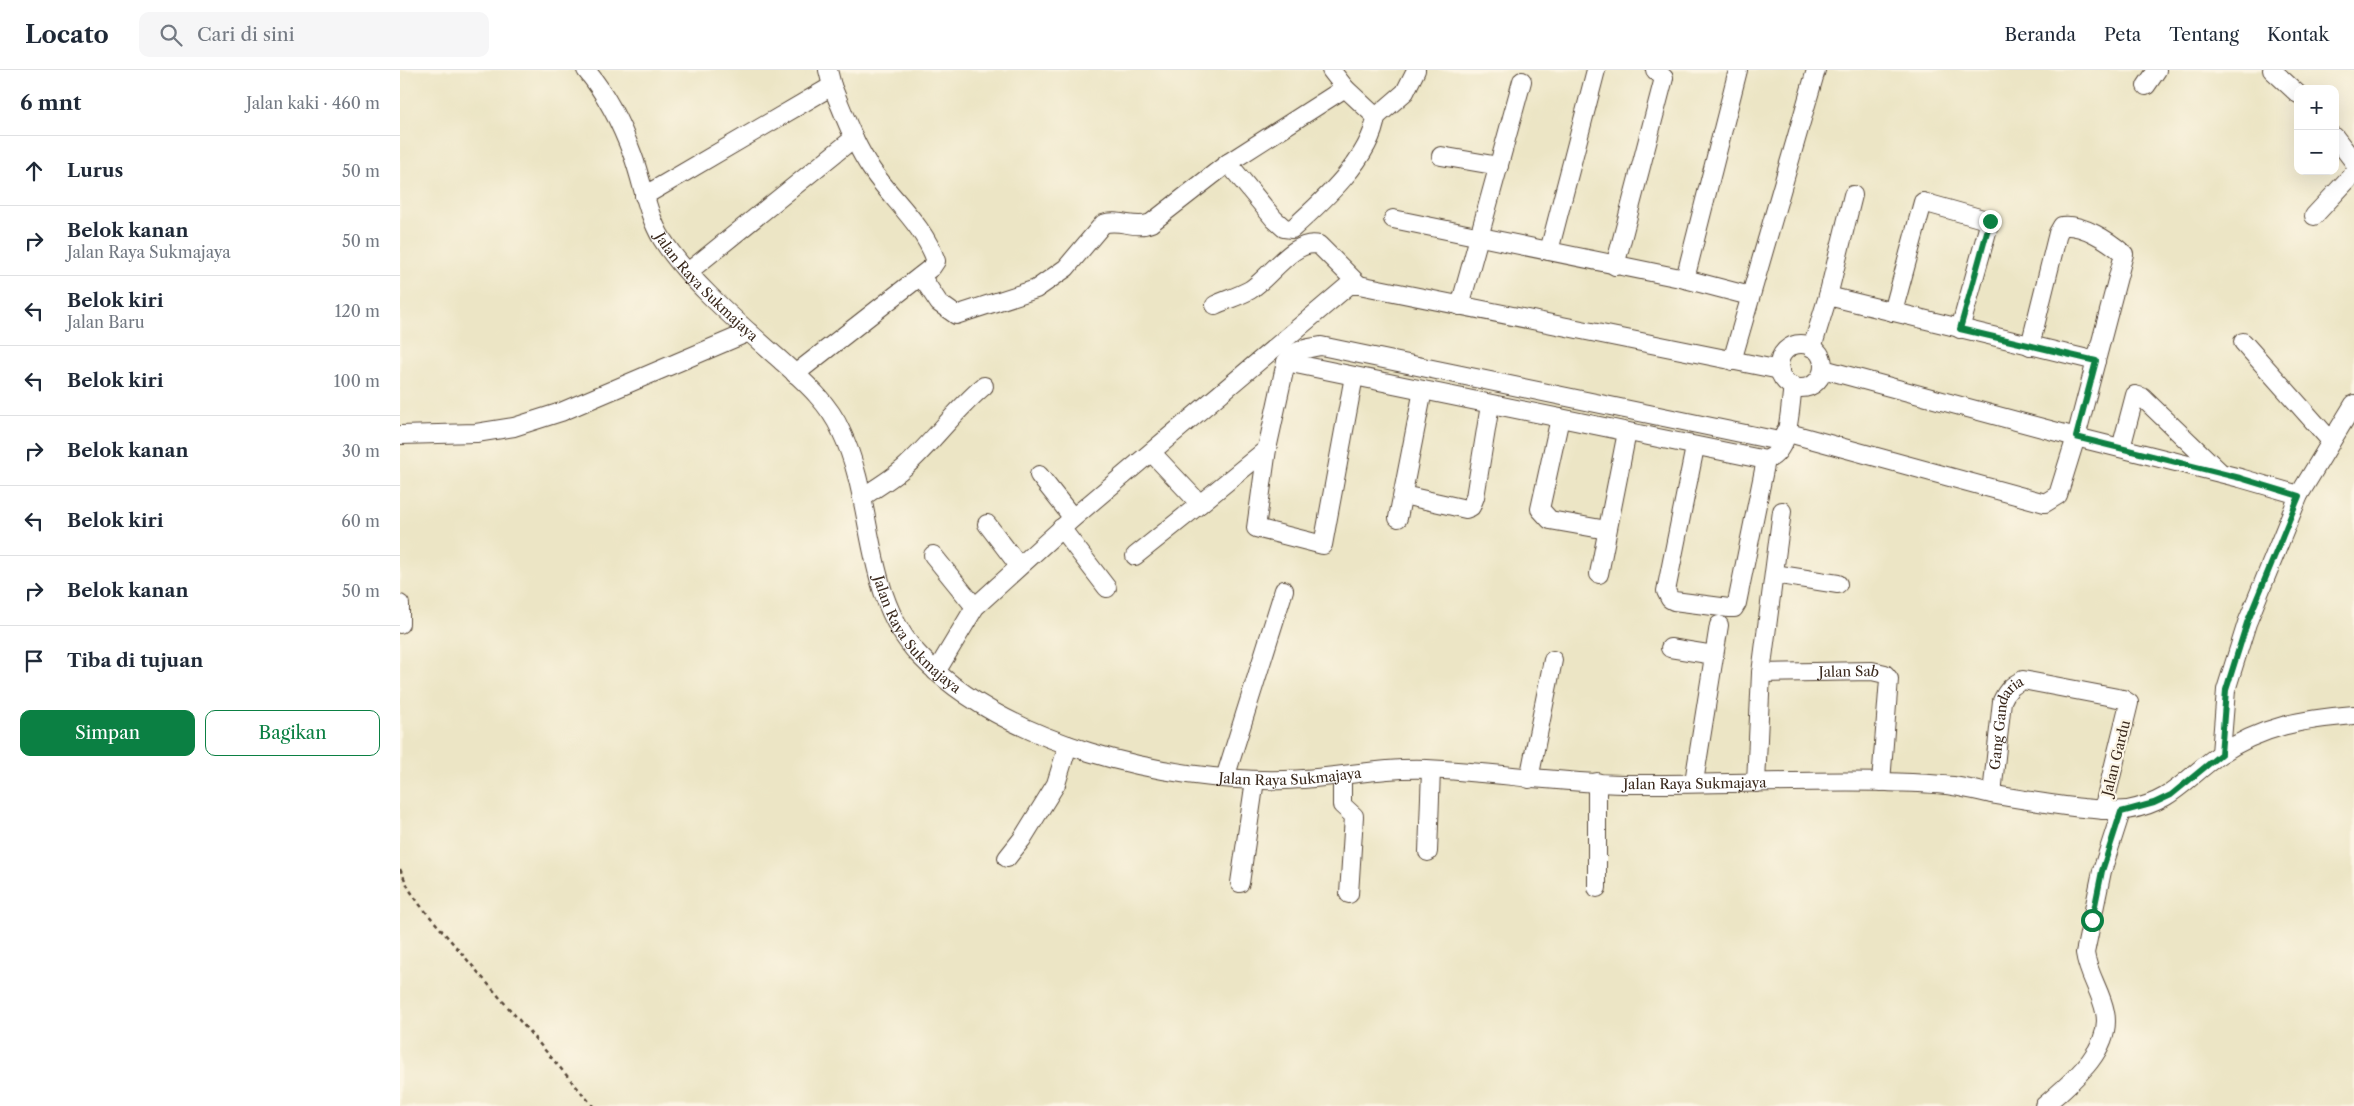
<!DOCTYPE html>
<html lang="id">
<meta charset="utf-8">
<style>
:root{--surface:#fff;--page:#f6f6f7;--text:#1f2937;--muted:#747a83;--line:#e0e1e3;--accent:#0b8043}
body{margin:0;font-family:"Libre Caslon Text",serif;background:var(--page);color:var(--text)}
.controls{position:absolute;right:15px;top:15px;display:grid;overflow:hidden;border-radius:10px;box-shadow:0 5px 20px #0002}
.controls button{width:45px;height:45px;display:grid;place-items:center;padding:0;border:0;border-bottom:1px solid var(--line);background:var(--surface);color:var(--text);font:25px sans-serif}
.stop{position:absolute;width:15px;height:15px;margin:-11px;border:4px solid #0b8043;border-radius:50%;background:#fff}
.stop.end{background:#0b8043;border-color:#fff;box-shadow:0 1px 5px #0008}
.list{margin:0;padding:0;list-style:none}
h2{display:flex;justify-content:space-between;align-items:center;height:65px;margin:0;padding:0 20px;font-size:21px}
h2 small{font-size:16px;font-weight:400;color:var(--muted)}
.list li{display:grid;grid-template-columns:32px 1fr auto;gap:15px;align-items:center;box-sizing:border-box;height:70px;padding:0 20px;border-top:1px solid var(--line)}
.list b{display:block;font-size:19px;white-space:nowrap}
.list p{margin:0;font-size:16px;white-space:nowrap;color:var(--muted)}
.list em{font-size:16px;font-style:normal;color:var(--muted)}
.actions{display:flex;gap:10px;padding:15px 20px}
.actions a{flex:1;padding:11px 0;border:1px solid var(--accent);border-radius:10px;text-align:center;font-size:18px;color:var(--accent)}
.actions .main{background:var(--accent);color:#fff}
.icon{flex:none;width:28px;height:28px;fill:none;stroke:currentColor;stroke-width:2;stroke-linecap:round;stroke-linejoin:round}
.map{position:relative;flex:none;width:1954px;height:1036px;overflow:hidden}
header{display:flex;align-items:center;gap:30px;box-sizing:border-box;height:70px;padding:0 25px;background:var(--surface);border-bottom:1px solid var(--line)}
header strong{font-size:24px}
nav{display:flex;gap:28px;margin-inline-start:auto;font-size:18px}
.search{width:350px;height:45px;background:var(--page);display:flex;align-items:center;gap:12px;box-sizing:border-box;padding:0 18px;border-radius:10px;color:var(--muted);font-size:19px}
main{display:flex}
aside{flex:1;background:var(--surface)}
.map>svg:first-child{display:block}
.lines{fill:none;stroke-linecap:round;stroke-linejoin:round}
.minor-casing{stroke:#564637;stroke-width:20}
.path{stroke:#564637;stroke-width:2.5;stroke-dasharray:4 4;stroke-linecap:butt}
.minor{stroke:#fff;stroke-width:18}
.route{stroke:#0b8043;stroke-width:6}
.labels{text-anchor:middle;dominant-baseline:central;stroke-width:4.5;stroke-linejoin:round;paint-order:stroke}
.street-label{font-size:14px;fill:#3b2a1e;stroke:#fcf5e5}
</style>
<header>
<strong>Locato</strong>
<div class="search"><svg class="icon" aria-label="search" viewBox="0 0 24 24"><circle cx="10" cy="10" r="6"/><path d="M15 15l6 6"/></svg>Cari di sini</div>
<nav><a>Beranda</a><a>Peta</a><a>Tentang</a><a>Kontak</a></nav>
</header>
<main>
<aside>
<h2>6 mnt<small>Jalan kaki · 460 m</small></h2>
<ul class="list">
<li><svg class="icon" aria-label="ahead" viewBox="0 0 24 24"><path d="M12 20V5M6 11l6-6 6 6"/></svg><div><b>Lurus</b></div><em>50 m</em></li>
<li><svg class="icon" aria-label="right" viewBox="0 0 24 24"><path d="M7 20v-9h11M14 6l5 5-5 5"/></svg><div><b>Belok kanan</b><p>Jalan Raya Sukmajaya</p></div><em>50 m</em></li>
<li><svg class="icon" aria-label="left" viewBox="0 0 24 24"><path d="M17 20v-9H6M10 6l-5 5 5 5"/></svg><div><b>Belok kiri</b><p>Jalan Baru</p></div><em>120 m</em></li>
<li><svg class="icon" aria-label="left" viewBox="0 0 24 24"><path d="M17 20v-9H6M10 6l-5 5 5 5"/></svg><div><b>Belok kiri</b></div><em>100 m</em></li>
<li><svg class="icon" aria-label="right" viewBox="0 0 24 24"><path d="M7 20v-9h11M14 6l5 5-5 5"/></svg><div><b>Belok kanan</b></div><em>30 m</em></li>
<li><svg class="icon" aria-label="left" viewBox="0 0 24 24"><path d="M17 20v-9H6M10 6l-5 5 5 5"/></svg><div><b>Belok kiri</b></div><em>60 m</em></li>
<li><svg class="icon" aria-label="right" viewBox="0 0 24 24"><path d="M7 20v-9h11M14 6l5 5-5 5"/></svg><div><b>Belok kanan</b></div><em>50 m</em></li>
<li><svg class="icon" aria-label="arrive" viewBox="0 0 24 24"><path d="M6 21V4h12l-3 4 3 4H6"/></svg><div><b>Tiba di tujuan</b></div></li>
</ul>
<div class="actions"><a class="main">Simpan</a><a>Bagikan</a></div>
</aside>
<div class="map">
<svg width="1954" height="1036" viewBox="0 0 1954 1036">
<rect width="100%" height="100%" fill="#fcf5e5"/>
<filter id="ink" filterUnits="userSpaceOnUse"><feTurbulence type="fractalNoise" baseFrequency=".02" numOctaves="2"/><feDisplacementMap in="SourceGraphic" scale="10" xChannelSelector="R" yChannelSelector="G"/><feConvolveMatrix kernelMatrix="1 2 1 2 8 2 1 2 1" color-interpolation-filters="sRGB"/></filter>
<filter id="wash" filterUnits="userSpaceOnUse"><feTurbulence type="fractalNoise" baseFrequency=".0096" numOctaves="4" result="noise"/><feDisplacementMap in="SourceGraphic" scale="20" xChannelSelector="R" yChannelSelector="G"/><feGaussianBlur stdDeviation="1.12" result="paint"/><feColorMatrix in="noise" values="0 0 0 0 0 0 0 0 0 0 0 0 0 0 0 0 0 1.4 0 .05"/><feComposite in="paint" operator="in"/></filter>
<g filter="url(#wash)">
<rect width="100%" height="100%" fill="#ece5c5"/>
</g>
<g filter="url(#ink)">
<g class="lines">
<defs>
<g id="minor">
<path id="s1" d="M186,0C207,25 222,56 233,86C243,114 247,144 262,169C287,209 341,255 377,287C400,308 428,331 441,361C476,433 462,526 520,586C604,674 766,713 885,710C932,709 980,697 1027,699C1093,702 1158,713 1224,714C1312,715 1400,710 1487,712C1509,713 1532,713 1553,716C1568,718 1582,722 1596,725C1625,730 1654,735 1683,738C1697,739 1713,742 1727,740C1773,732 1784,709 1819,685C1862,656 1904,649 1954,645"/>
<path d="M428,0L432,16"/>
<path d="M1872,0L1898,24"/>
<path d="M1746,16L1757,0"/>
<path d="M976,47L1005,22L1016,0"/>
<path d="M1935,67L1954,92"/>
<path d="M1041,86L1099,96"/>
<path d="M828,93L874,149L884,158L892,159C922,132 971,88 976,47L945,18"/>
<path d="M244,126L432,16C444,44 454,74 472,100C493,131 523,154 536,191L532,197L395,304"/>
<path d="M1914,146L1954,103"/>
<path d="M993,149L1285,209L1350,226"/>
<path d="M1149,181L1196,0"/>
<path d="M1215,196L1264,8L1255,0"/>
<path d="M288,202L454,68"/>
<path d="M521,206L539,233L556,245L636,219L666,198L703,154C719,148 735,160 751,153L828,93L945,18L931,0"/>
<path d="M1285,209L1338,0"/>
<path d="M1428,226L1696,291"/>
<path d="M815,235C826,230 839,226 850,220C870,208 894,168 919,175L959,215"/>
<path d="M1060,236L1122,11"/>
<path d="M1493,242L1523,132L1590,151L1560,259"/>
<path d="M1843,272L1931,371"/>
<circle cx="1401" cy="296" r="22"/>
<path d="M1412,278L1428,226L1453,125"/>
<path d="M1332,291L1416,0"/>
<path d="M886,292L1366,390C1391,381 1389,340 1393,316"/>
<path d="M1423,299L1676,367L1840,408L1899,425"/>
<path d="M954,306L923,475L856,458L867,379L886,292C894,279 906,279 921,276L1384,372"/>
<path d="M1160,348L1140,439L1150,450L1207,460"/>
<path d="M1385,362L1645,433L1658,425L1676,367L1724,184C1708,170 1683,154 1662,156L1658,163L1630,276"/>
<path d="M0,365L76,363L114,357L161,342L349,262"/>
<path d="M1295,377L1266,521L1270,529L1274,531L1329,538H1334L1337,533L1366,390"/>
<path d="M1721,378L1735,325L1742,327L1821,403"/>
<path d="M752,383L800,434L867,379"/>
<path d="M639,405L673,448"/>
<path d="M1003,425L1066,439L1071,437L1075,427L1090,335"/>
<path d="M462,427C478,417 493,408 506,396C534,371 555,340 584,316"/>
<path d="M998,448L1023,320"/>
<path d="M587,454L619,496"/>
<path d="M661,458L707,518"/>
<path d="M533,485L575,537"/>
<path d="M735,486L800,434"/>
<path d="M1199,504L1227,362"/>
<path d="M1374,504L1438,514"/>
<path d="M0,534V554"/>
<path d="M1270,578L1314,585"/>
<path d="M536,602L575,537L673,448L949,215H959L1380,300"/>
<path id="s2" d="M1361,603L1472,601L1485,604L1489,609L1481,712"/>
<path d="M1821,683L1826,620L1847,553L1899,425L1954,334"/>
<path d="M942,707V735L954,746L949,824"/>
<path d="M825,708L884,520"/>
<path d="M1129,709L1153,590"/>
<path d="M1197,712V818"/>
<path d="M1294,712L1319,555"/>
<path d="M1356,713L1361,603L1382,441"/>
<path id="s3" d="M1592,724L1602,631C1607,620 1612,615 1623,610L1723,629L1729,633L1703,740"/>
<path d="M1028,782L1031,700"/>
<path d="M607,788L622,769L656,714L668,675"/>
<path d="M840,813L855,710"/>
<path d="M1644,1036C1669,1014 1713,980 1705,942C1701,921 1688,905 1685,883L1702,801L1721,742"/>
</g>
</defs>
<!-- minor casing -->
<use href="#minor" class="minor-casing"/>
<!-- path -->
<path class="path" d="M0,799L9,819L20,835L193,1036"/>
<!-- minor -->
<use href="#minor" class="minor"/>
</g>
</g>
<g class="lines" filter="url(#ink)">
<!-- route -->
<path class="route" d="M1590,151L1560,259L1696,291L1676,367L1840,408L1899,426L1847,553L1826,620L1821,684L1771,725L1754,733L1721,742L1702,801L1692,850"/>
</g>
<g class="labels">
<!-- street labels -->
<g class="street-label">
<text stroke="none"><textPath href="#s1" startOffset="252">Jalan Raya Sukmajaya</textPath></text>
<text stroke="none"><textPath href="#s1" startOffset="672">Jalan Raya Sukmajaya</textPath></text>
<text stroke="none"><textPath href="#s2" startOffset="88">Jalan Sab</textPath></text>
<text stroke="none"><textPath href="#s3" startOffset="74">Gang Gandaria</textPath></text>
<text transform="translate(1716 688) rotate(-76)">Jalan Gardu</text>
<text stroke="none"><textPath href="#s1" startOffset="1092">Jalan Raya Sukmajaya</textPath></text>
<text stroke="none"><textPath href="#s1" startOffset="1498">Jalan Raya Sukmajaya</textPath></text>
</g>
</g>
</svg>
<div class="controls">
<button>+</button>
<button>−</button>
</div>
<div class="stop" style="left:1692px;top:850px"></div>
<div class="stop end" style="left:1590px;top:151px"></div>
</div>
</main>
